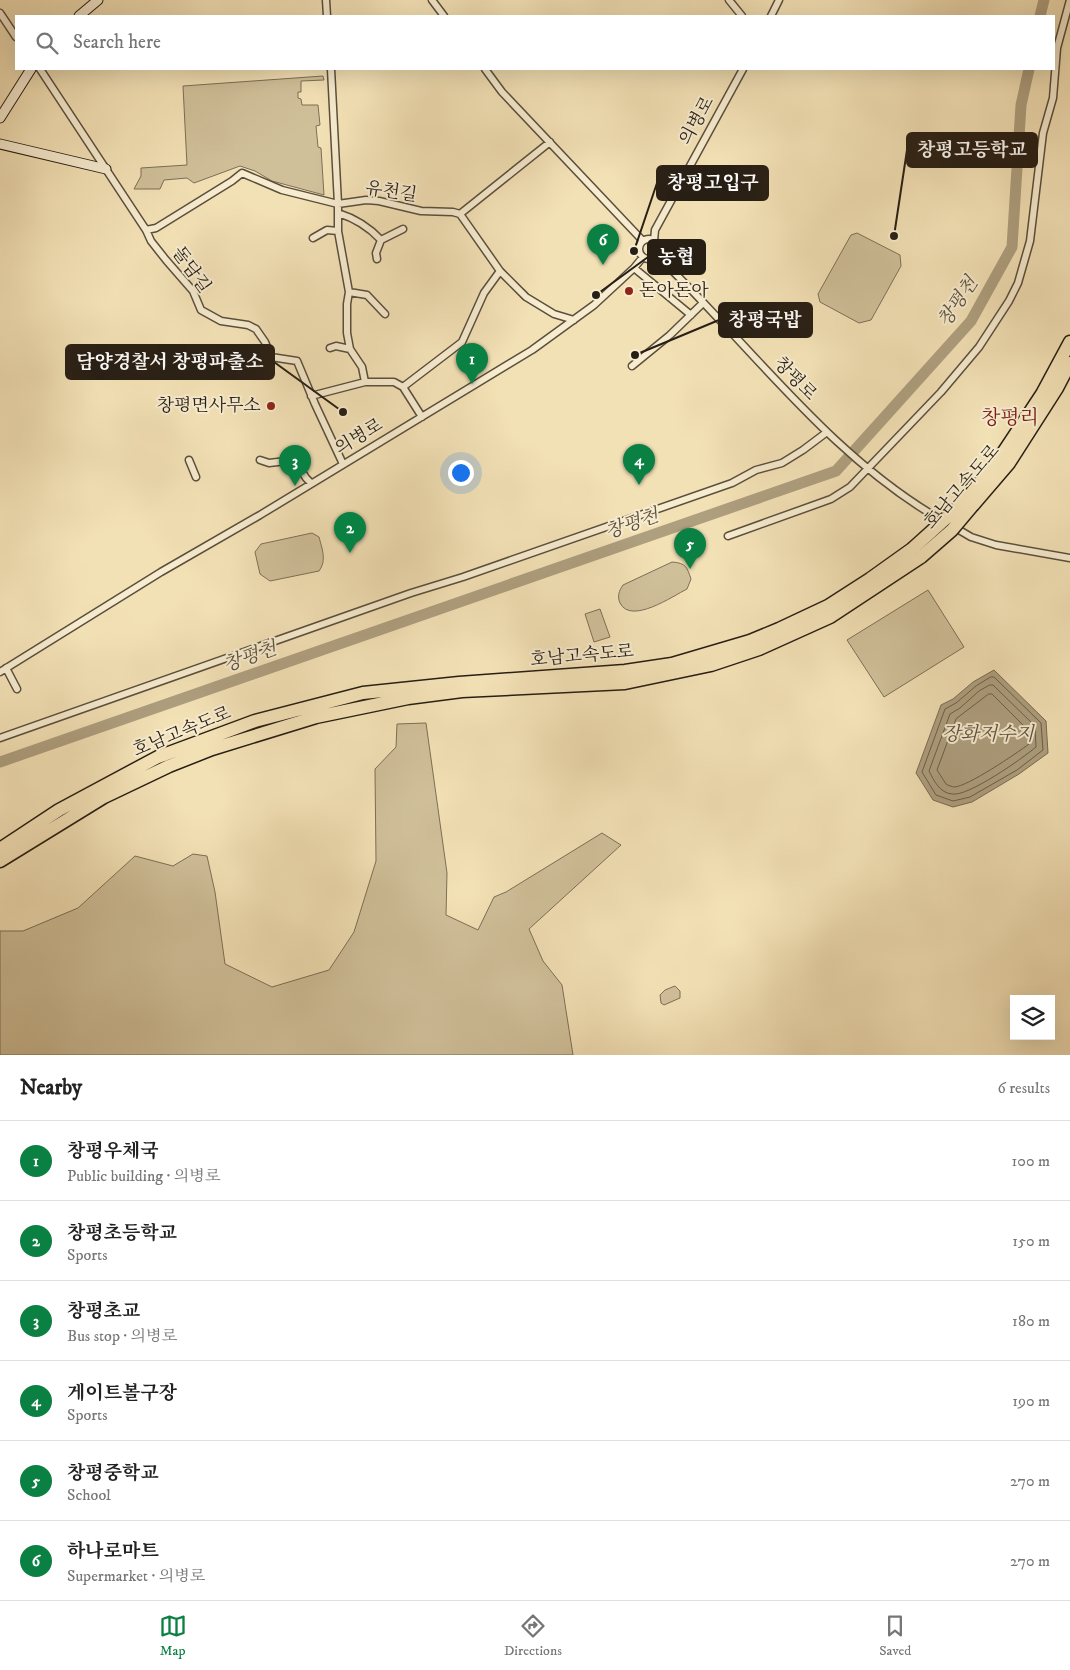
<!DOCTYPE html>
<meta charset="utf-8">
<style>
:root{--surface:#fff;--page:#f6f6f6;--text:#222;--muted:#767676;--line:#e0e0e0;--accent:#0b8043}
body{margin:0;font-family:"IM FELL DW Pica","Noto Serif KR",serif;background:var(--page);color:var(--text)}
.controls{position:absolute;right:15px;bottom:15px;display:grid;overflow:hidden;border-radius:0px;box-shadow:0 5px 20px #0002}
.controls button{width:45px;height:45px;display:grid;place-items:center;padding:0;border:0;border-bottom:1px solid var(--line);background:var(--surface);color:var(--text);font:25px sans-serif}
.you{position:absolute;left:460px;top:472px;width:18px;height:18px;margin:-12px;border:4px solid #fff;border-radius:50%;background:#1a73e8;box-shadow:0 0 0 8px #1a73e833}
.badge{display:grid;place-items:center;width:32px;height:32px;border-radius:50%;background:var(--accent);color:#fff;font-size:16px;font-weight:700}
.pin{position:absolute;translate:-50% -41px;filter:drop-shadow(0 1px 2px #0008)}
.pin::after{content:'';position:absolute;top:26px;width:18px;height:15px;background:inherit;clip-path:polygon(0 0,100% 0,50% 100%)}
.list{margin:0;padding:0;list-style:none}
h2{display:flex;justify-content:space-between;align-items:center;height:65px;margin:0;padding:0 20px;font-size:21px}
h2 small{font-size:16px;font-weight:400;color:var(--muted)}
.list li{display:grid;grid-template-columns:32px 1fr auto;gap:15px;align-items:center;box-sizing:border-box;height:80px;padding:0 20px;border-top:1px solid var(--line)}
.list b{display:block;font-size:19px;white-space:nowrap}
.list p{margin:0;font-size:16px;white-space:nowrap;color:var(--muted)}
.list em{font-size:16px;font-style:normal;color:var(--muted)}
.icon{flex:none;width:28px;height:28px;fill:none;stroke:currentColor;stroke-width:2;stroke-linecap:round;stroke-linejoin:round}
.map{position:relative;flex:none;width:1070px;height:1055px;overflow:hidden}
.search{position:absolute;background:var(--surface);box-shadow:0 5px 20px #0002;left:15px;right:15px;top:15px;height:55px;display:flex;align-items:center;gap:12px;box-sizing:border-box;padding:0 18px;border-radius:0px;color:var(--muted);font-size:19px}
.sheet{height:545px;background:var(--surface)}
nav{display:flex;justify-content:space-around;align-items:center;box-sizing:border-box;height:70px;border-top:1px solid var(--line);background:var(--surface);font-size:14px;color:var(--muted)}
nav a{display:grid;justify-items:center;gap:2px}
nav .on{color:var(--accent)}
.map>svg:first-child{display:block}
.green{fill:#d0c09a;stroke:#7c6f57}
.water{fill:#ae9f7f;stroke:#786b54}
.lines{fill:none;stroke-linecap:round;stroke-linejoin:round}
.shore{stroke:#6a5e4a;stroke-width:1}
.river{stroke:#ae9f7f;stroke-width:11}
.street-casing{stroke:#5a4f3c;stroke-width:9}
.secondary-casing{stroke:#271e14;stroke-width:11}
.highway-casing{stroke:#271e14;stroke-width:15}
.street{stroke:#f7ecd0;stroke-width:6}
.secondary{stroke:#f7ecd0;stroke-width:9}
.highway{stroke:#f3e1b6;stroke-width:12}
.highway-bridge-casing{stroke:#271e14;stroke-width:15;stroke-linecap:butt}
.highway-bridge{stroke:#f3e1b6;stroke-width:12}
.poi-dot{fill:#8f2418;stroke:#f7ecd0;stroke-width:2}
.labels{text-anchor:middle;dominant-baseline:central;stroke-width:4;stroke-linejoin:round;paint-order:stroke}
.street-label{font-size:18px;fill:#271e14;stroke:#f7ecd0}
.poi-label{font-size:18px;fill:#271e14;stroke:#f7ecd0;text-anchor:start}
.water-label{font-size:19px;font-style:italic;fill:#5d523f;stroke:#f7ecd0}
.quarter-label{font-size:20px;fill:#7a1f14;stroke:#f7ecd0}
.leader{fill:none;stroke:#271e14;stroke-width:2}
.callout-dot{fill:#271e14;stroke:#f7ecd0;stroke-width:2}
.callout{fill:#271e14;stroke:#271e14;stroke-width:2}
.callout-label{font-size:19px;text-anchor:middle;font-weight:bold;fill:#fff}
</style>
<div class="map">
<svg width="1070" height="1055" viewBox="0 0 1070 1055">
<rect width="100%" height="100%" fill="#f3e1b6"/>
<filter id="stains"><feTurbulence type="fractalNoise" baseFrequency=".004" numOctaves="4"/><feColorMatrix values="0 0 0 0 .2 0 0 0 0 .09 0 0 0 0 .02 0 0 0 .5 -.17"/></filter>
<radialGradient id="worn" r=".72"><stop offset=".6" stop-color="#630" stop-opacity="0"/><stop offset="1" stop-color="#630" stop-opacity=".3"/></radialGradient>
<!-- green -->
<path class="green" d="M323,76L324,80L301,81V92H298V98L301,99L302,105H318L320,125L316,126L318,147L321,148L324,195L272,181L255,171L240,166L194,183L187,178L164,180L160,189H134L141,176V168L187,165L183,86Z
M857,233L900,255L901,266L871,320L859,323L820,302L818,294L851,235Z
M312,533L319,537C322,549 327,560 319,571L270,581L260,574L255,552L261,544Z
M672,562C686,563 687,567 691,579L687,589C673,596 631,625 620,603C617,596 619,591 623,585Z
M928,590L964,647L884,697L847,640Z
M600,609L610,637L594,642L585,614Z
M426,723L447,873L446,915L478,930L494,897L506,892L602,833L621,845L529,929L543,961L562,985L573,1055H0V931H23L78,908L135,856L173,866L193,854L207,856L215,892L225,964L272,987L329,970L354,932L376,861L375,769L396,747L397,724Z
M675,986L680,991V998L664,1005L661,1003L660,995L665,990Z"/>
<!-- water -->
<path class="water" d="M994,670L1046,721L1048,753L1019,774L972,802L953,807L933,800L916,773L941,705L953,699L973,682Z"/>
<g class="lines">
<!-- shore -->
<path class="shore" d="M991,677H994L1041,723L1043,750L1017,770L970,797L953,801L936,795L922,772L945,709L956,703L976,686Z
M990,685H993L1035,726L1036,747C1023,758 968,797 952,794C940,793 934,781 929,771L950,714L960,708L979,691Z
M989,694H992L1027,729L1029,744C1017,753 967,787 954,787C953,787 947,785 946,784L937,770L956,719Z"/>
<!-- river -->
<path class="river" d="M1040,16L1044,0
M0,762L836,471L971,321L1012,247L1021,105L1029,69"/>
<defs>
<path id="street" d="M326,0L327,16
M432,0L444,16
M729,0L742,16
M0,13L16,37
M771,16L779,0
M40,69L146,230L151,241L166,260L193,291L201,310L221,321L248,325L256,329L265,342L271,357L297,361L315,404L343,464
M331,69L338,204L366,200L379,201L421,211L453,212L460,214L550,142
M485,69L502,92L643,241
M338,213C354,218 369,227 381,240L376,253L377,259
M460,214L500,271
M146,230L156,228L232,181L242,173L282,190L338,204V231L349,292L367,295L385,314
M313,238L327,230L338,231
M639 249a10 10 0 1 1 20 0a10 10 0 1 1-20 0Z
M381,240L403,229
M654,241L655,230L743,69
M657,255C682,280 707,306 731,332C795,401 860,474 943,521
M634,268L691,315
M349,292L347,304V333L350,349L362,367L365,382H394L403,387L422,417
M330,348L336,346L350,349
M632,366L670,335L703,303
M403,387L462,342L484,293L500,271L526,297L554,314L574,320
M311,396L365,382
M189,460L196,477
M260,460L269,463L295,460L306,478L311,483
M954,527L971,537L996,545L1070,558
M728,536L831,499L850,487L941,392L979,347L1009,301L1018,283L1030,241L1043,133L1053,98L1057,48L1070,0
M4,670L6,668L17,689
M0,672L161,572L260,515L532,350L594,305L634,268L643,257
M0,738L411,593L463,577L732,483L756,470L782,463L803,450L827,432"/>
<path id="secondary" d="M79,16L98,0
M0,118L31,69
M0,144L106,169"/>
<path id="highway" d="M963,503L997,462L1042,394L1070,342
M973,505L1009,463L1057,388L1070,363
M0,849L59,810L158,757L255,721L363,693L459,683L625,671L672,664L750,641L779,629L828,606L870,579L912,549
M0,861L104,797L169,766L212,749L316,717L408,698L462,691L625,683L711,665L759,649L830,617L921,557"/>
</defs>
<!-- street casing -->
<use href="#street" class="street-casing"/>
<!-- secondary casing -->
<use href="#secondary" class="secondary-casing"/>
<!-- highway casing -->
<use href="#highway" class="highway-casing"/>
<!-- street -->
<use href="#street" class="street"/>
<!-- secondary -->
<use href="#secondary" class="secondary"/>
<!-- highway -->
<use href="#highway" class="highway"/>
<defs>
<path id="highway-bridge" d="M912,549L963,503
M921,557L952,530L973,505"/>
</defs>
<!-- highway-bridge casing -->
<use href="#highway-bridge" class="highway-bridge-casing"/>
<!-- highway-bridge -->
<use href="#highway-bridge" class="highway-bridge"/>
</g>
<!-- markers -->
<g class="poi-dot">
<circle cx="629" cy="291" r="5"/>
<circle cx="271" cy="406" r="5"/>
</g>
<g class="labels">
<!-- street labels -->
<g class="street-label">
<text transform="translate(697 121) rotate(-61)">의병로</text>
<text transform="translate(391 192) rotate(8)">유천길</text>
<text transform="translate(191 270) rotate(54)">돌담길</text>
<text transform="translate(795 379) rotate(46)">창평로</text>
<text transform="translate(359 437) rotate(-31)">의병로</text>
<text transform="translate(962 487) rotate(-49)">호남고속도로</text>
<text transform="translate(582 656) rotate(-5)">호남고속도로</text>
<text transform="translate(182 732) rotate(-22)">호남고속도로</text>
</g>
<!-- poi labels -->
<g class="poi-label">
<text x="639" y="291">돈아돈아</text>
<text x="261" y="406" text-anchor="end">창평면사무소</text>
</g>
<!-- water labels -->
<g class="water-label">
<text transform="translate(958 302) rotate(-56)">창평천</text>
<text transform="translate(632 524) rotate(-19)">창평천</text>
<text transform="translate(250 657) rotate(-19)">창평천</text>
<text x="988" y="734">장화저수지</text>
</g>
<!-- quarter labels -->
<g class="quarter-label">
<text x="1010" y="418">창평리</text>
</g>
</g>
<!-- callouts -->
<path class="leader" d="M894 236L907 150M634 251L657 183M596 295L648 257M635 355L719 320M343 412L274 362"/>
<g class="callout-dot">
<circle cx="894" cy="236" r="5"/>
<circle cx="634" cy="251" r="5"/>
<circle cx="596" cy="295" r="5"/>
<circle cx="635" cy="355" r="5"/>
<circle cx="343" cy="412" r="5"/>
</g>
<g class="callout">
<rect x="907" y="133" width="130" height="34" rx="5"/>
<rect x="657" y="166" width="111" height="34" rx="5"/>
<rect x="648" y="240" width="57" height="34" rx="5"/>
<rect x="719" y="303" width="93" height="34" rx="5"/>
<rect x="66" y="345" width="208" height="34" rx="5"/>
</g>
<g class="callout-label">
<text x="972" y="156">창평고등학교</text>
<text x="713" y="189">창평고입구</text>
<text x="676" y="263">농협</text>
<text x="765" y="326">창평국밥</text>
<text x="170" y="368">담양경찰서 창평파출소</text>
</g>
<rect width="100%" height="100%" filter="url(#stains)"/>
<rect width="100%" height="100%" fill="url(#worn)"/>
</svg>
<div class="controls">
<button><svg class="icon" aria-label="layers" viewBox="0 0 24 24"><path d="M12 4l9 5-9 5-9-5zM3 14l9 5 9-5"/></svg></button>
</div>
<div class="you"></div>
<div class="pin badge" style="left:472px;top:384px">1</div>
<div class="pin badge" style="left:350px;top:553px">2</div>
<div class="pin badge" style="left:295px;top:486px">3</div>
<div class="pin badge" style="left:639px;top:485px">4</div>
<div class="pin badge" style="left:690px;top:569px">5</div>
<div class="pin badge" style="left:603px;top:265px">6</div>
<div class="search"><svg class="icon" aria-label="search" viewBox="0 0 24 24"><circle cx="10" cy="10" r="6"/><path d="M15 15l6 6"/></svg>Search here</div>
</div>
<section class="sheet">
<h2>Nearby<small>6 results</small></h2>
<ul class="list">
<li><span class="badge">1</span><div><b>창평우체국</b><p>Public building · 의병로</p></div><em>100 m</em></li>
<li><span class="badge">2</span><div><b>창평초등학교</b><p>Sports</p></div><em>150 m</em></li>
<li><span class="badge">3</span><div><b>창평초교</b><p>Bus stop · 의병로</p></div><em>180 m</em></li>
<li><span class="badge">4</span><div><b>게이트볼구장</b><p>Sports</p></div><em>190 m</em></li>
<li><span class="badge">5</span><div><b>창평중학교</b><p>School</p></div><em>270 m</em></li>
<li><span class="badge">6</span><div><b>하나로마트</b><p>Supermarket · 의병로</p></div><em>270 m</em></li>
</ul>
</section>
<nav>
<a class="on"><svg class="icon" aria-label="map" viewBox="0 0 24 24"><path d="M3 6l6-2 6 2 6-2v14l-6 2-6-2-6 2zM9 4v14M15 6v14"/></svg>Map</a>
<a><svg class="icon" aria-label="directions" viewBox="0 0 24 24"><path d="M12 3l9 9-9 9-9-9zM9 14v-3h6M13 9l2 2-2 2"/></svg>Directions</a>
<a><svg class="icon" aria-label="saved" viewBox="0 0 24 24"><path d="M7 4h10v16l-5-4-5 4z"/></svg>Saved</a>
</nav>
